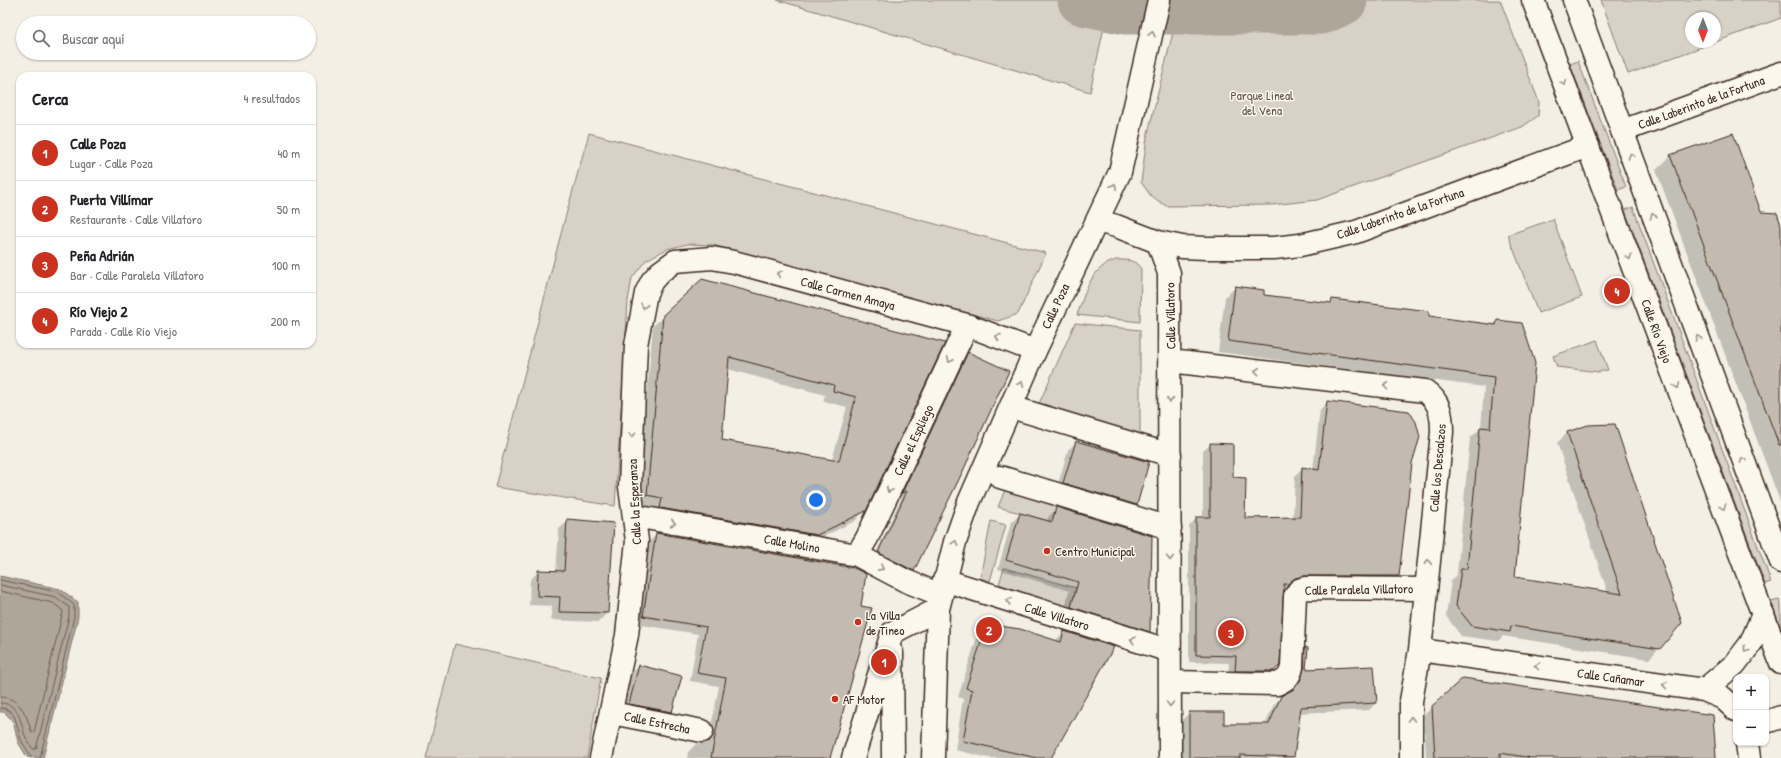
<!DOCTYPE html>
<html lang="es">
<meta charset="utf-8">
<style>
:root{--surface:#fff;--page:#f2f2f2;--text:#202124;--muted:#757577;--line:#e0e0e0;--accent:#c8321e}
body{margin:0;font-family:"Patrick Hand",sans-serif;background:var(--page);color:var(--text)}
.controls{position:absolute;right:12px;bottom:12px;display:grid;overflow:hidden;border-radius:8px;box-shadow:0 1px 3px #0004}
.controls button{width:36px;height:36px;display:grid;place-items:center;padding:0;border:0;border-bottom:1px solid var(--line);background:var(--surface);color:var(--text);font:20px sans-serif}
.compass{position:absolute;left:1685px;top:12px;width:36px;height:36px;border-radius:50%;background:var(--surface);box-shadow:0 1px 3px #0004;rotate:180deg}
.you{position:absolute;left:816px;top:500px;width:14px;height:14px;margin:-10px;border:3px solid #fff;border-radius:50%;background:#1a73e8;box-shadow:0 0 0 6px #1a73e833}
.badge{display:grid;place-items:center;width:26px;height:26px;border-radius:50%;background:var(--accent);color:#fff;font-size:13px;font-weight:700}
.pin{position:absolute;translate:-50% -50%;border:2px solid #fff;box-shadow:0 1px 4px #0006}
.list{margin:0;padding:0;list-style:none}
h2{display:flex;justify-content:space-between;align-items:center;height:52px;margin:0;padding:0 16px;font-size:17px}
h2 small{font-size:13px;font-weight:400;color:var(--muted)}
.list li{display:grid;grid-template-columns:26px 1fr auto;gap:12px;align-items:center;box-sizing:border-box;height:56px;padding:0 16px;border-top:1px solid var(--line)}
.list b{display:block;font-size:15px;white-space:nowrap}
.list p{margin:0;font-size:13px;white-space:nowrap;color:var(--muted)}
.list em{font-size:13px;font-style:normal;color:var(--muted)}
.icon{flex:none;width:22px;height:22px;fill:none;stroke:currentColor;stroke-width:2;stroke-linecap:round;stroke-linejoin:round}
.map{position:relative;flex:none;width:1781px;height:758px;overflow:hidden}
.search{position:absolute;background:var(--surface);box-shadow:0 1px 3px #0004;left:16px;top:16px;width:300px;height:44px;display:flex;align-items:center;gap:10px;box-sizing:border-box;padding:0 14px;border-radius:22px;color:var(--muted);font-size:15px}
.panel{position:absolute;background:var(--surface);box-shadow:0 1px 3px #0004;left:16px;top:72px;width:300px;height:276px;border-radius:12px}
.map>svg:first-child{display:block}
.green{fill:#d8d1c6;stroke:#8a7e72;fill-rule:evenodd}
.water{fill:#afa69a;stroke:#817468}
.shadow{fill:#0003;fill-rule:evenodd}
.lines{fill:none;stroke-linecap:round;stroke-linejoin:round}
.shore{stroke:#695c50;stroke-width:1}
.river{stroke:#afa69a;stroke-width:51}
.building{fill:#c3bbb0;stroke:#3b2a1e;fill-rule:evenodd}
.minor-casing{stroke:#3b2a1e;stroke-width:25}
.major-casing{stroke:#3b2a1e;stroke-width:25}
.minor{stroke:#fbf7ec;stroke-width:22}
.major{stroke:#fbf7ec;stroke-width:22}
.oneway{stroke:#9b9085}
.poi-dot{fill:#c8321e;stroke:#fbf7ec;stroke-width:1.5}
.labels{text-anchor:middle;dominant-baseline:central;stroke-width:3;stroke-linejoin:round;paint-order:stroke}
.park-label{font-size:13px;fill:#625448;stroke:#fbf7ec}
.street-label{font-size:13px;fill:#3b2a1e;stroke:#fbf7ec}
.poi-label{font-size:13px;fill:#3b2a1e;stroke:#fbf7ec;text-anchor:start}
</style>
<div class="map">
<svg width="1781" height="758" viewBox="0 0 1781 758">
<rect width="100%" height="100%" fill="#f3efe4"/>
<filter id="ink" filterUnits="userSpaceOnUse"><feTurbulence type="fractalNoise" baseFrequency=".025" numOctaves="2"/><feDisplacementMap in="SourceGraphic" scale="8" xChannelSelector="R" yChannelSelector="G"/><feConvolveMatrix kernelMatrix="1 2 1 2 8 2 1 2 1" color-interpolation-filters="sRGB"/></filter>
<g filter="url(#ink)">
<!-- green -->
<path class="green" d="M777,0H1110L1090,92Z
M1181,0H1500L1539,102L1538,116L1522,127L1317,200L1272,205L1166,206L1151,196L1141,182L1147,137Z
M1601,0H1781V18L1628,74ZM1691,18H1715V42H1691Z
M1578,61L1626,187L1618,190L1570,64Z
M589,133L1046,253L1018,314L998,321L713,245L688,244L667,249L646,260L632,278L628,301L615,506L495,487L564,222Z
M1633,207L1771,582L1765,584L1625,210Z
M1553,219L1582,297L1538,313L1508,235Z
M1116,260C1127,260 1135,259 1141,269L1140,322L1077,315C1083,299 1088,278 1102,267C1105,264 1111,262 1116,260Z
M1075,323L1140,330V436L1038,406Z
M1597,340L1608,370L1599,372L1557,367L1553,356Z
M1007,485L1095,511L1089,532L998,507Z
M991,521L1006,525L990,581L980,578Z
M1004,568L1076,588L1071,608L999,584Z
M1779,600L1781,605V628L1771,602Z
M455,644L601,678L587,758H426Z"/>
<!-- water -->
<path class="water" d="M0,576L60,589L78,602V617L43,758L27,757L18,742L13,721L4,712H0Z"/>
<!-- shadow -->
<path class="shadow" d="M1671,156L1781,227V504L1656,170Z
M1236,287L1263,296L1328,304L1333,300L1427,317L1493,325L1497,321L1513,578L1608,593L1557,443L1567,433L1588,426L1659,648L1649,659L1503,636L1498,641L1461,636L1446,616L1451,581L1457,574L1470,438L1481,428L1484,387L1218,352L1225,297Z
M664,316L944,343L865,510L855,521L806,545L637,505L653,326ZM727,369L825,395L823,401L847,407L832,460L721,440Z
M969,353L913,570L906,577L873,560L902,496L896,499L961,360Z
M1327,402L1411,463L1398,576L1391,583H1297L1287,585L1282,589L1279,665L1269,677L1228,678L1229,663L1189,662V526L1197,518H1203V451L1211,444L1232,478L1244,519H1293L1295,476L1302,468L1313,470L1320,410Z
M1076,442L1136,504L1128,512L1056,491L1068,450Z
M1057,508L1149,631L1140,640L1063,616L1069,591L998,569L1011,523L1020,514L1047,521L1048,517Z
M568,521L613,524L607,613L598,622L551,620L552,606L529,605L530,580L539,571L556,572L559,529Z
M657,534L829,758H687L688,752L696,744L708,743L719,686L690,681L698,634L636,624L649,542Z
M988,625L1055,641L1064,632L1050,758H989L955,750L963,699L958,697L978,634Z
M1306,648L1304,670L1376,703L1369,710L1299,713L1292,758H1182V720L1189,713L1223,725H1265L1274,704L1294,688L1298,676L1299,656Z
M639,666L671,712L663,720L622,711L631,674Z
M1433,707L1715,758H1426L1424,715Z"/>
<g class="lines">
<!-- shore -->
<path class="shore" d="M0,580L58,592L74,605V617L40,758
M0,585L56,597L69,607V616L36,749H33C31,746 28,742 26,738C20,724 21,703 0,703
M0,591L53,603L63,611L34,732L31,731C27,715 20,697 0,697
M0,708C19,708 16,730 22,742C25,747 30,752 31,758"/>
<!-- river -->
<path class="river" d="M1083,0L1126,9H1321L1342,0"/>
</g>
<!-- building -->
<path class="building" d="M1733,133L1761,212L1777,213L1781,225V445H1779L1670,155Z
M702,279L945,343L866,511L817,535L660,508L662,498L647,495L663,315ZM729,357L834,385L833,391L856,397L839,461L722,440Z
M1235,286L1264,290V295L1331,303L1332,299L1429,311V316L1496,325L1497,320L1522,323L1535,363L1515,577L1622,594L1567,432L1588,425L1615,424L1682,623L1660,649L1511,626L1510,632L1472,626L1456,606L1461,569H1467L1480,427L1490,428L1494,377L1228,341Z
M968,352L1009,371L963,471L914,571L879,553V550L907,491L902,493Z
M1327,401L1409,411L1416,422L1420,437L1412,463L1399,576H1305L1295,578L1288,584H1284L1280,665L1274,671H1235L1236,656L1196,655V517H1210V443L1233,444V477L1246,478L1245,518L1300,517L1302,467L1319,470Z
M1076,441L1149,462L1137,505L1063,483Z
M1056,507L1152,536L1150,632L1071,607L1078,582L1006,560L1020,513L1052,522Z
M567,519L614,523L608,613L559,612L560,597L537,596L538,570L564,571Z
M656,533L854,568L866,574L861,606L872,608L830,758H711L726,678L697,673L706,627L643,616Z
M987,624L1020,629L1061,642L1064,631L1114,647L1051,758H1037L963,741L972,690L966,688Z
M1305,647L1308,648L1306,669L1374,666L1377,703L1301,707L1294,757L1240,755V758H1189V712H1224V724H1269L1281,696L1294,689L1301,679L1304,668Z
M639,665L682,676L672,712L629,704Z
M1463,678L1713,715L1716,758H1532L1500,753V758H1435L1432,706Z"/>
<g class="lines">
<defs>
<path id="minor" d="M1622,131L1781,73
M1097,221L1116,226L1158,242L1169,273L1170,758
M1158,242L1182,247L1206,248H1274L1300,245L1356,232L1588,146
M1170,361L1425,391C1440,401 1442,415 1442,432L1420,650L1411,701V758
M1011,407L1170,455
M1000,477L1170,528
M634,516L857,555L906,581L941,595
M857,555L867,538L967,325
M944,580L1170,651
M1420,650L1704,690L1723,698L1736,710
M892,653L893,758
M1170,682L1277,684C1286,680 1290,677 1292,667L1295,596L1299,590L1305,588L1425,589
M1704,690L1735,664L1751,643L1763,614
M612,713L702,731
M1766,722L1781,717
M1747,743L1749,758
M601,758L627,635L637,541L630,487L631,464L636,345L646,293L652,281L660,272L675,261L712,258L734,262L967,325L1035,351
M853,758L892,633L938,609
M933,758L938,609L955,542L969,502L1035,351L1120,172L1159,0"/>
<path id="major" d="M1533,0L1781,663
M1574,0L1781,562"/>
</defs>
<!-- minor casing -->
<use href="#minor" class="minor-casing"/>
<!-- major casing -->
<use href="#major" class="major-casing"/>
<!-- minor -->
<use href="#minor" class="minor"/>
<!-- major -->
<use href="#major" class="major"/>
</g>
<!-- one-way arrows -->
<defs><path id="oneway-chevron" d="M-2-3.5L2.5 0L-2 3.5" fill="none" stroke-width="1.6" stroke-linecap="round" stroke-linejoin="round"/></defs>
<g class="oneway">
<use href="#oneway-chevron" transform="translate(1152 34) rotate(-78)"/>
<use href="#oneway-chevron" transform="translate(1564 83) rotate(69)"/>
<use href="#oneway-chevron" transform="translate(1631 156) rotate(-110)"/>
<use href="#oneway-chevron" transform="translate(1114 186) rotate(-65)"/>
<use href="#oneway-chevron" transform="translate(1653 216) rotate(-110)"/>
<use href="#oneway-chevron" transform="translate(1629 257) rotate(69)"/>
<use href="#oneway-chevron" transform="translate(779 274) rotate(-165)"/>
<use href="#oneway-chevron" transform="translate(644 306) rotate(101)"/>
<use href="#oneway-chevron" transform="translate(998 337) rotate(-159)"/>
<use href="#oneway-chevron" transform="translate(1698 338) rotate(-110)"/>
<use href="#oneway-chevron" transform="translate(950 360) rotate(115)"/>
<use href="#oneway-chevron" transform="translate(1257 371) rotate(-174)"/>
<use href="#oneway-chevron" transform="translate(1021 384) rotate(-67)"/>
<use href="#oneway-chevron" transform="translate(1386 386) rotate(-173)"/>
<use href="#oneway-chevron" transform="translate(1677 386) rotate(70)"/>
<use href="#oneway-chevron" transform="translate(1170 400) rotate(90)"/>
<use href="#oneway-chevron" transform="translate(632 435) rotate(93)"/>
<use href="#oneway-chevron" transform="translate(1743 460) rotate(-110)"/>
<use href="#oneway-chevron" transform="translate(889 490) rotate(115)"/>
<use href="#oneway-chevron" transform="translate(1723 507) rotate(70)"/>
<use href="#oneway-chevron" transform="translate(673 523) rotate(10)"/>
<use href="#oneway-chevron" transform="translate(955 543) rotate(-73)"/>
<use href="#oneway-chevron" transform="translate(1170 558) rotate(90)"/>
<use href="#oneway-chevron" transform="translate(1428 562) rotate(-84)"/>
<use href="#oneway-chevron" transform="translate(881 568) rotate(28)"/>
<use href="#oneway-chevron" transform="translate(1009 601) rotate(-162)"/>
<use href="#oneway-chevron" transform="translate(1133 640) rotate(-163)"/>
<use href="#oneway-chevron" transform="translate(1746 649) rotate(127)"/>
<use href="#oneway-chevron" transform="translate(1537 666) rotate(-172)"/>
<use href="#oneway-chevron" transform="translate(1665 685) rotate(-172)"/>
<use href="#oneway-chevron" transform="translate(1170 704) rotate(90)"/>
<use href="#oneway-chevron" transform="translate(1411 719) rotate(-89)"/>
</g>
</g>
<!-- markers -->
<g class="poi-dot">
<circle cx="1047" cy="551" r="4"/>
<circle cx="858" cy="622" r="4"/>
<circle cx="835" cy="699" r="4"/>
</g>
<g class="labels">
<!-- park labels -->
<g class="park-label">
<text x="1262" y="95">Parque Lineal<tspan x="1262" dy="15">del Vena</tspan></text>
</g>
<!-- street labels -->
<g class="street-label">
<text transform="translate(1701 102) rotate(-20)">Calle Laberinto de la Fortuna</text>
<text transform="translate(1400 213) rotate(-19)">Calle Laberinto de la Fortuna</text>
<text transform="translate(848 293) rotate(15)">Calle Carmen Amaya</text>
<text transform="translate(1055 306) rotate(-65)">Calle Poza</text>
<text transform="translate(1170 316) rotate(-91)">Calle Villatoro</text>
<text transform="translate(1657 331) rotate(70)">Calle Río Viejo</text>
<text transform="translate(913 440) rotate(-65)">Calle el Espliego</text>
<text transform="translate(1437 468) rotate(-85)">Calle los Descalzos</text>
<text transform="translate(634 502) rotate(-93)">Calle la Esperanza</text>
<text transform="translate(792 543) rotate(10)">Calle Molino</text>
<text transform="translate(1359 589) rotate(-1)">Calle Paralela Villatoro</text>
<text transform="translate(1057 616) rotate(17)">Calle Villatoro</text>
<text transform="translate(1611 677) rotate(8)">Calle Cañamar</text>
<text transform="translate(657 722) rotate(12)">Calle Estrecha</text>
</g>
<!-- poi labels -->
<g class="poi-label">
<text x="1055" y="551">Centro Municipal</text>
<text x="866" y="615">La Villa<tspan x="866" dy="15">de Tineo</tspan></text>
<text x="843" y="699">AF Motor</text>
</g>
</g>
</svg>
<div class="controls">
<button>+</button>
<button>−</button>
</div>
<svg class="compass" viewBox="-18 -18 36 36"><path d="M0-13l5 13h-10z" fill="#e53935"/><path d="M0 13l5-13h-10z" fill="#757577"/></svg>
<div class="you"></div>
<div class="pin badge" style="left:884px;top:662px">1</div>
<div class="pin badge" style="left:989px;top:630px">2</div>
<div class="pin badge" style="left:1231px;top:633px">3</div>
<div class="pin badge" style="left:1617px;top:291px">4</div>
<div class="search"><svg class="icon" aria-label="search" viewBox="0 0 24 24"><circle cx="10" cy="10" r="6"/><path d="M15 15l6 6"/></svg>Buscar aquí</div>
<section class="panel">
<h2>Cerca<small>4 resultados</small></h2>
<ul class="list">
<li><span class="badge">1</span><div><b>Calle Poza</b><p>Lugar · Calle Poza</p></div><em>40 m</em></li>
<li><span class="badge">2</span><div><b>Puerta Villímar</b><p>Restaurante · Calle Villatoro</p></div><em>50 m</em></li>
<li><span class="badge">3</span><div><b>Peña Adrián</b><p>Bar · Calle Paralela Villatoro</p></div><em>100 m</em></li>
<li><span class="badge">4</span><div><b>Río Viejo 2</b><p>Parada · Calle Río Viejo</p></div><em>200 m</em></li>
</ul>
</section>
</div>
